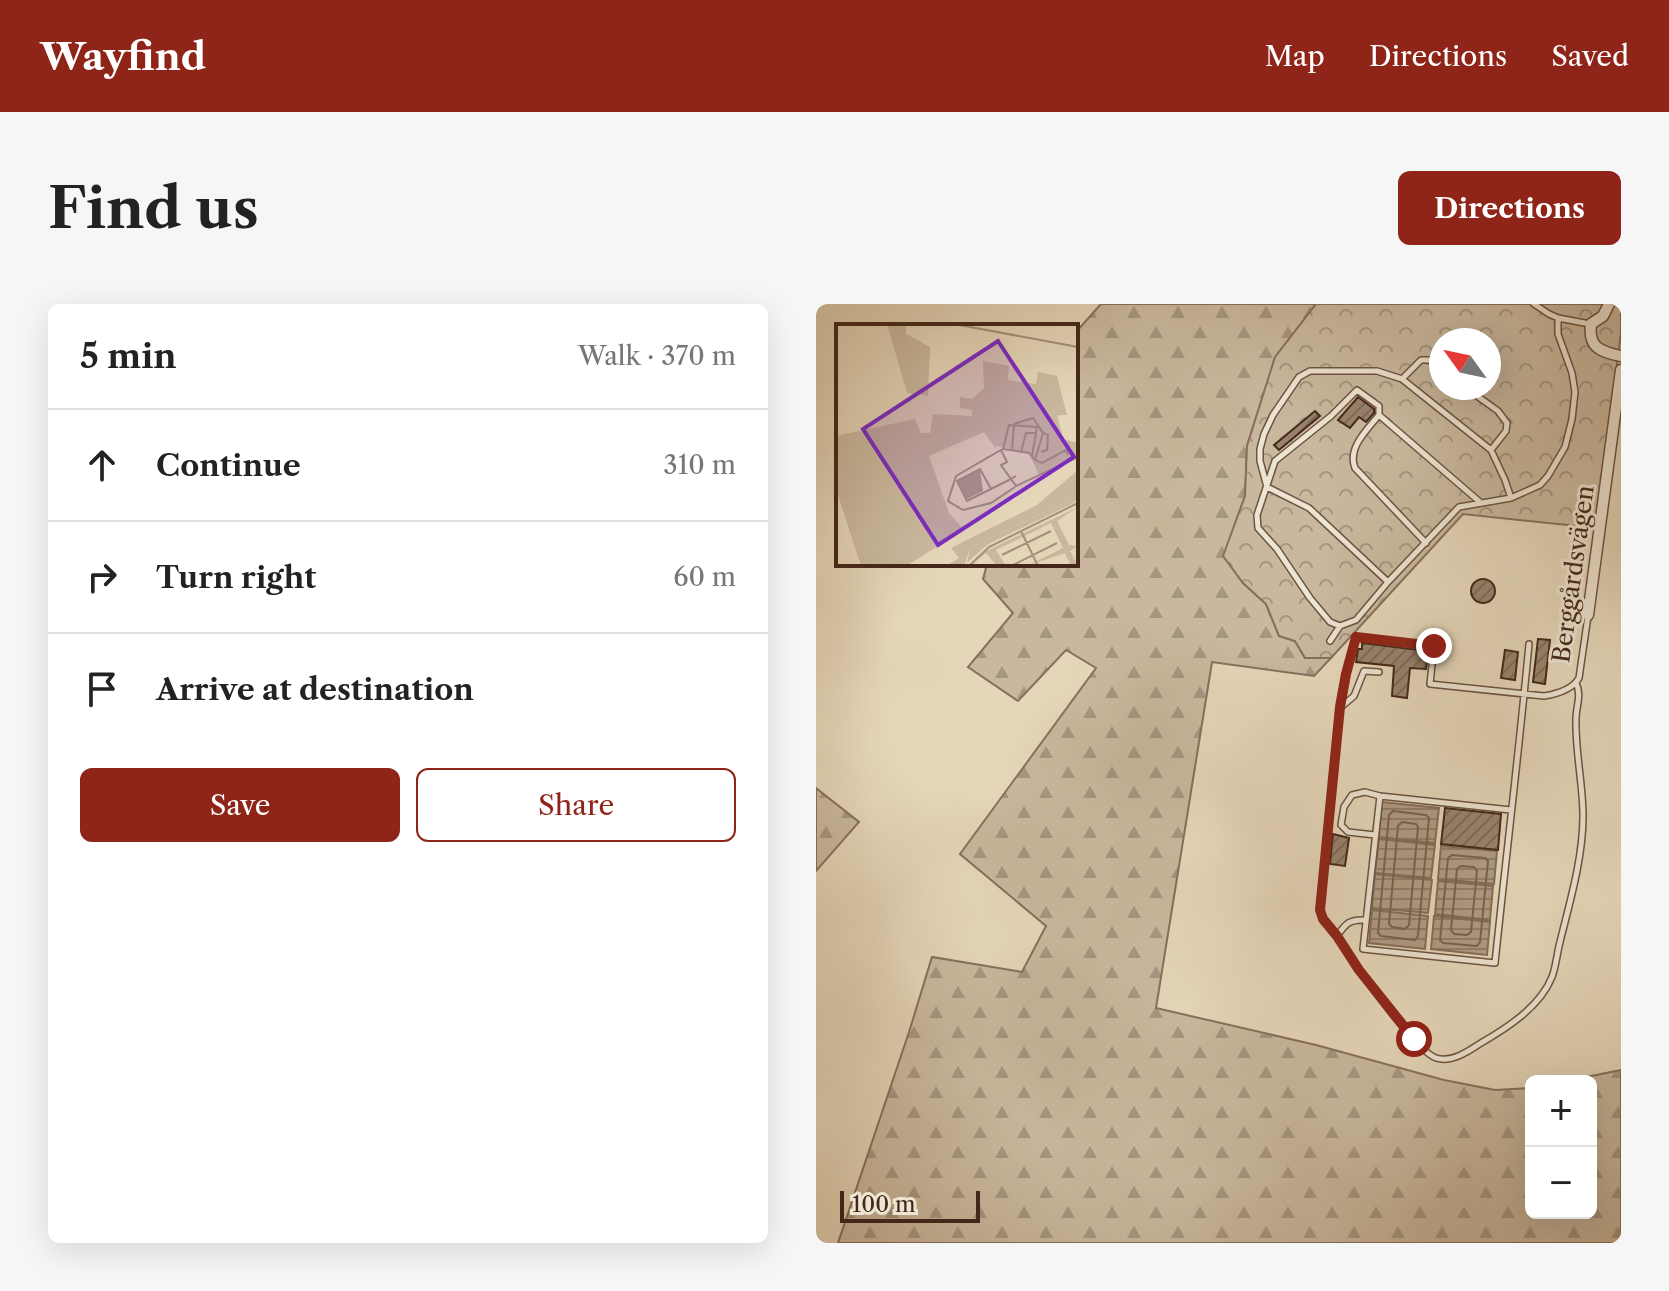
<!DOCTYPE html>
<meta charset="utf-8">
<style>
:root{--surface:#fff;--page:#f6f6f6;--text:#222;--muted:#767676;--line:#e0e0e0;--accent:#8f2418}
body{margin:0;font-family:"Libre Caslon Text",serif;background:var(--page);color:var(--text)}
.controls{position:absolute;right:24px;bottom:24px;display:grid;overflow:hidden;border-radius:12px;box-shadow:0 8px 32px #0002}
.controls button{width:72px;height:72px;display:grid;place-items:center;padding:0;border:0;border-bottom:2px solid var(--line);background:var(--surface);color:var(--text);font:40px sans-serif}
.compass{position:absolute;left:613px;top:24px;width:72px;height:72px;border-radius:50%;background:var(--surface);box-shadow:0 8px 32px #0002;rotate:303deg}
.scale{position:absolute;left:24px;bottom:20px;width:140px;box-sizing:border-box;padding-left:8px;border:4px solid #432719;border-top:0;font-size:22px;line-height:28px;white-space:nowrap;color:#432719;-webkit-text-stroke:6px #eee4d2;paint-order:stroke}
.stop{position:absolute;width:24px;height:24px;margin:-18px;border:6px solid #8f2418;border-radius:50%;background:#fff}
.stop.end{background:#8f2418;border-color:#fff;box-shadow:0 2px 8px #0008}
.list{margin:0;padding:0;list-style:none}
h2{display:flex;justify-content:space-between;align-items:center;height:104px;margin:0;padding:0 32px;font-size:34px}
h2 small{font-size:26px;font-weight:400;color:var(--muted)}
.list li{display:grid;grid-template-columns:52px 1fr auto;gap:24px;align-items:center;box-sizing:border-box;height:112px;padding:0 32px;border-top:2px solid var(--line)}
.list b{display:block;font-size:30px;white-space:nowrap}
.list em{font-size:26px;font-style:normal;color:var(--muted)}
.actions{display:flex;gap:16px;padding:24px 32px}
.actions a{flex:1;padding:18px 0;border:2px solid var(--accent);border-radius:12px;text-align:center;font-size:28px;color:var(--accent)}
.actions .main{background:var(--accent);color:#fff}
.icon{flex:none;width:44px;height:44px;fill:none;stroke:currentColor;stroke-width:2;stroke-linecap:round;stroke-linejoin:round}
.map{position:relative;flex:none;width:805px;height:939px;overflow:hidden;border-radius:12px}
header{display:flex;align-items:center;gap:48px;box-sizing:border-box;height:112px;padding:0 40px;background:var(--accent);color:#fff}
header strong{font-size:38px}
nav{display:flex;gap:44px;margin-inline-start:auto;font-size:28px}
.intro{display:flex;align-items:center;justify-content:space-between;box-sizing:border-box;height:192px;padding:0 48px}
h1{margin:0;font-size:56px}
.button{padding:20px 36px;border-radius:12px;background:var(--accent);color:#fff;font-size:28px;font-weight:700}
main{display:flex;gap:48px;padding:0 48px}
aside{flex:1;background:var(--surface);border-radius:12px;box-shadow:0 8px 32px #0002}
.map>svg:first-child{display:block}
.forest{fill:url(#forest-firs);stroke:#86705c;stroke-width:2}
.park{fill:url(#park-crowns);stroke:#86705c;stroke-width:2;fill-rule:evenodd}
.water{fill:url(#water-rules);stroke:#836c59;stroke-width:2}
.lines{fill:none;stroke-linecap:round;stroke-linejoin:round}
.shore{stroke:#78604e;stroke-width:2}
.building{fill:url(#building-hatch);stroke:#432719;stroke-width:2}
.lane-casing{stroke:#6c5341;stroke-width:8}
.street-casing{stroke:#6c5341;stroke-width:13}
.lane{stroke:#eee4d2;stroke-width:5}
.street{stroke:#eee4d2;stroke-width:10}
.route{stroke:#8f2418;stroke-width:10}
.labels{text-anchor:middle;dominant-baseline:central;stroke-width:6;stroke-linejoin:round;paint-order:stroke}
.street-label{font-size:24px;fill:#432719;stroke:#eee4d2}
.inset-road{fill:none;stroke:#a49079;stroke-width:2}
.view{fill:#7b2cbf;fill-opacity:0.15;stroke:#7b2cbf;stroke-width:4}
.inset-edge{fill:none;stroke:#432719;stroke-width:4}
</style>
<header>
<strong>Wayfind</strong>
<nav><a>Map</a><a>Directions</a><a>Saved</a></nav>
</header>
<div class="intro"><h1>Find us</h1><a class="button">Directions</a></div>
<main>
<aside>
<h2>5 min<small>Walk · 370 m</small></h2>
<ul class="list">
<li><svg class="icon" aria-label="ahead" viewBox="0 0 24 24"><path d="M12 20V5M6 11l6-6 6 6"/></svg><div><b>Continue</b></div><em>310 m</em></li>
<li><svg class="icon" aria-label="right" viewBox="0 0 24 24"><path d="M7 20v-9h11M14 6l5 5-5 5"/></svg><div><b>Turn right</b></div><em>60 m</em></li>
<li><svg class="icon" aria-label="arrive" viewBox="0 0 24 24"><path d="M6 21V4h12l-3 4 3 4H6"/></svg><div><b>Arrive at destination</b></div></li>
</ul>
<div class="actions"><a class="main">Save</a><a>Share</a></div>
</aside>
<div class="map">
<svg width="805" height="939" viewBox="0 0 805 939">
<defs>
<pattern id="forest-firs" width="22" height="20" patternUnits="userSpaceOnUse" patternTransform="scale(2)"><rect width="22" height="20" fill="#c9b89e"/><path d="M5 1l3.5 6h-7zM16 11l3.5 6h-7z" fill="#a59680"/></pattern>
<pattern id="park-crowns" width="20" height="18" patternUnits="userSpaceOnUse" patternTransform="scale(2)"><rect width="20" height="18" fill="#c9b89e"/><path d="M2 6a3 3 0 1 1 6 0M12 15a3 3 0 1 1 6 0" fill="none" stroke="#a59680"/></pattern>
<pattern id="water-rules" width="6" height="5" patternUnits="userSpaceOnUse" patternTransform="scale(2)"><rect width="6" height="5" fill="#ae9a83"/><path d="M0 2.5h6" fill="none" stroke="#8f7e6a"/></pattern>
<pattern id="building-hatch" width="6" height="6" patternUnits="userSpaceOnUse" patternTransform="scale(2)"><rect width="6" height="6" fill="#97826c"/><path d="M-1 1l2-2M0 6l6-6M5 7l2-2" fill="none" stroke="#7d6a58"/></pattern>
</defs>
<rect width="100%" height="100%" fill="#e5d6b9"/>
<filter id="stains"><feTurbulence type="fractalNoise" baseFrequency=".0025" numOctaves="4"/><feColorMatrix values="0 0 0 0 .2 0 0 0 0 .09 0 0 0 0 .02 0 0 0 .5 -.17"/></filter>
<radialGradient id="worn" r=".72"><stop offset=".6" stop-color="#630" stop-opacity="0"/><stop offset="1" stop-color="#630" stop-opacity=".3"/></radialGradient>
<!-- forest -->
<path class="forest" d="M285,0H500L459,54L431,142L429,192L408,252L427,279L450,300L463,332L479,337L489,354H515L498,372L396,358L340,704L500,741L628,776L679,786L715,784V909H775V777H750L805,766V939H22L93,728L116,653L206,668L230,622L144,550L280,364L250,346L202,397L152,363L197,309L167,275L171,260H260V28Z
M0,484L43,518L0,567Z"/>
<!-- park -->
<path class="park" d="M500,0H805V29L780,224L647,210L515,354H489L479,337L463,332L450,300L427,279L407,252L429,192L431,142L459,53ZM625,36H673V84H625Z"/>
<!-- water -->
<path class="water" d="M566,498L623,504L619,539L563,533Z
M563,535L619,541L615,574L559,569Z
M625,542L681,547L678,580L622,575Z
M559,570L616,576L612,609L556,604Z
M622,577L677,582L674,616L619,610Z
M556,606L612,612L609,645L553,639Z
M618,612L674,618L671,651L615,645Z"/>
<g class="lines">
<!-- shore -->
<path class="shore" d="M577,507L610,511L613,514L602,632L599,636L565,632L562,629L573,511Z
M586,518L600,520L602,523L593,621L589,625L576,623L573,620L582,522Z
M636,551L669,554L672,557L664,638L661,642L627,639L624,636L632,554Z
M645,562L658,563L661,567L655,628L651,631L638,630L635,626L641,565Z"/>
</g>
<!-- building -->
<path class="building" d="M542,93L558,105V109L550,118L543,113L534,124L522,116Z
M499,107L504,112L463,146L458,141Z
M655 287a12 12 0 1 1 24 0a12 12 0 1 1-24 0Z
M722,335L734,336L729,380L717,378Z
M546,339L612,347L610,365L594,364L591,394L576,392L578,362L540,358L542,345H546Z
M689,346L702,348L699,376L685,374Z
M629,504L685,510L682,546L625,540Z
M517,530L533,534L529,562L514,560Z"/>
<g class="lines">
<defs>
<path id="lane" d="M718,0L733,10L742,14
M586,75L605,56H613L625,65
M650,84L682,107L691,119L690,127L675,146
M563,111C551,126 531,144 539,164L610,239
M665,199L563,111V102L541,86L515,112L459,157L441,211L442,224L461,245L494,294L514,318L524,322L540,316L572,278L643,203L695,194L724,181L732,172L749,143L756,115L759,88L756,69L742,30V14L774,20
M572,278L493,204L451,183L444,157V145L448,130L457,111L483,73L494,67H561L586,75L675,146L689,176L695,194
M514,337L524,322
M525,403L538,392L548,367L563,368
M695,506L564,492L547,645L679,659C690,553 703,447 713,340
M559,531L532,528L525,521L528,503L536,491L549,488L564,492
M550,616C534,615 530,619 521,632C534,654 599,747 620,754C636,759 653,747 665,739C691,724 724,703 736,673C740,663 741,649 744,638C754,597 767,554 767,512C767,480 759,447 760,415C760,402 766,391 760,379
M521,632L507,615L504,606L524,403L530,370L540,333L618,342L614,380L728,392C741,390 756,386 763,374L772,312"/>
<path id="street" d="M793,0L787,12L775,20C772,43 784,48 805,52
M772,311L805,66"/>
</defs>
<!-- lane casing -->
<use href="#lane" class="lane-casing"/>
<!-- street casing -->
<use href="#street" class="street-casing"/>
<!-- lane -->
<use href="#lane" class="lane"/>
<!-- street -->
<use href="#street" class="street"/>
</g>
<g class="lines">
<!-- route -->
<path class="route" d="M598,735L543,666L521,632L507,615L504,606L524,403L530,370L540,333L618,342"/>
</g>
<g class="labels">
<!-- street labels -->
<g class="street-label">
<text transform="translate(757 270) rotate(-82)">Berggårdsvägen</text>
</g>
</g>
<!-- overview -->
<g transform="translate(20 20)">
<rect width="242" height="242" fill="#e5d6b9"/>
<path d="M242,172L238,179L152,220L131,239L134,224ZM242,183L221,197L233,221L242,222L234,227L242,242H235L229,229L191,242L227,224L215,199L160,226L170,242H161L150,229L134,242L146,229Z" fill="#c9b89e"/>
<path d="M51,0H70V10L94,23L92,72L71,69ZM147,37L173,42L172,56L200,60L202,48L221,52L231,91L182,93L162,105L160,125L148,108L93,132L113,189L128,206L70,242H25L0,165V112L79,95L85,109H94L97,90L136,92V86L124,84V73L136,75L148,64ZM242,146V172L134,224L128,242H110L123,234L115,224L201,181Z" fill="#c9b89e"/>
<path d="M198,88L221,90L227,115L242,119V132L203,151L193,130L157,121L164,100Z" fill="#c9b89e"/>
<path d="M144,146L147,167L131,175L122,157Z" fill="#ae9a83"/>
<path class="inset-road" d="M118,0L242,23M176,126L178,100L197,94L207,109L199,136M185,128L190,109H199M205,128L211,126L212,111L207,109M196,132L201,103L173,101L167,125L193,129L199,136L206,139L230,126L232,131M120,152L165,126L171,138L165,141L180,162L242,133M120,152L112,177L127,186L155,179L179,163M155,165L144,145L121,157L131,177L173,156L180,152M185,207L202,242M166,231L215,207M133,242L153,223L242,179M175,242L221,219"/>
<path class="view" d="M162,17L238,133L102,221L27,105Z"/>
<rect width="242" height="242" class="inset-edge"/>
</g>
<rect width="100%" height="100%" filter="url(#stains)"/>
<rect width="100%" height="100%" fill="url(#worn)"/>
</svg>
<div class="controls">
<button>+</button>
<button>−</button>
</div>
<svg class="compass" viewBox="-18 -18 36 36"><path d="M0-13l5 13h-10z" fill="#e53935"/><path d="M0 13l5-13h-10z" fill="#767676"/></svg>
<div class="scale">100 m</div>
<div class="stop" style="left:598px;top:735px"></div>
<div class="stop end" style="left:618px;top:342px"></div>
</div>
</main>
